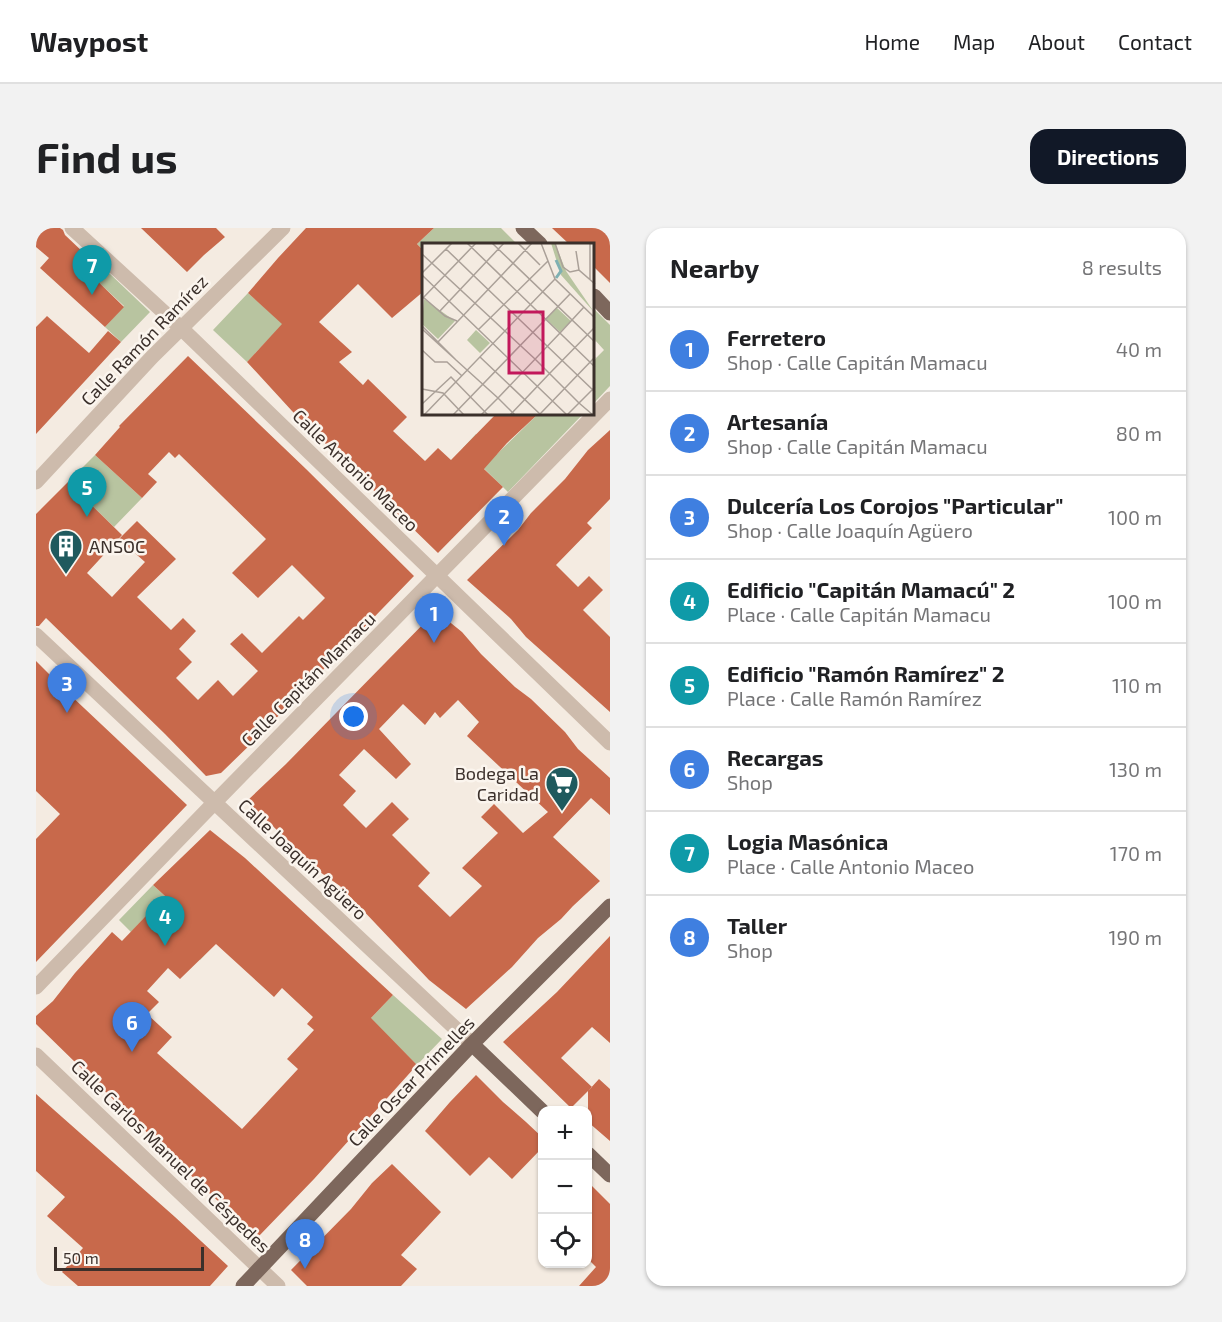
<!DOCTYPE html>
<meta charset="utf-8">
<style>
:root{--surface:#fff;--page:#f2f2f2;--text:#202124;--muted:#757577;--line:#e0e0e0;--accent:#111827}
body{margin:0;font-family:"Exo 2",sans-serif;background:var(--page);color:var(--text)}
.controls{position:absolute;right:18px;bottom:18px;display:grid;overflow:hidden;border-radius:12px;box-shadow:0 2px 4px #0004}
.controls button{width:54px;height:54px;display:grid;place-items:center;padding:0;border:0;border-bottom:2px solid var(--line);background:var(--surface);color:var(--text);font:30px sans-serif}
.scale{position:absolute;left:18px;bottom:15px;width:150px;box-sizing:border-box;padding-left:6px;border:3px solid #3b302b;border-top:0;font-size:16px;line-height:21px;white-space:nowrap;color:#3b302b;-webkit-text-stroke:4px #fbf5ee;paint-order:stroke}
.you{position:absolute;left:318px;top:489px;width:21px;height:21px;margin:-15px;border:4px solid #fff;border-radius:50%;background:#1a73e8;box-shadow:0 0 0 9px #1a73e833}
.badge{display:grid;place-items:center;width:39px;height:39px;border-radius:50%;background:var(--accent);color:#fff;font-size:20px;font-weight:700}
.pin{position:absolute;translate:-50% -50px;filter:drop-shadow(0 2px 3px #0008)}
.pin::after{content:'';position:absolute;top:32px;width:21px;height:18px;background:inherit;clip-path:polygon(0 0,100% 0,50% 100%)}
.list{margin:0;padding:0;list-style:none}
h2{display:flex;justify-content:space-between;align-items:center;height:78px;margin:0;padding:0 24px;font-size:26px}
h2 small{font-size:20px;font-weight:400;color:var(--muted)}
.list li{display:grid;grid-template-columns:39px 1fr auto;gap:18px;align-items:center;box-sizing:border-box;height:84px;padding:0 24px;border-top:2px solid var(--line)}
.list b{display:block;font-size:22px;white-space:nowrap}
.list p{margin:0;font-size:20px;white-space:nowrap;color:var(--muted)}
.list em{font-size:20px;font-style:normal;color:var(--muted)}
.icon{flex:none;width:33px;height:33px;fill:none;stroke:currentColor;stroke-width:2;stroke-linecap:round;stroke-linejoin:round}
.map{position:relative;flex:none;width:574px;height:1058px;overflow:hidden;border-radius:18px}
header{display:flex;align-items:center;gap:36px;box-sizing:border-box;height:84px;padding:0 30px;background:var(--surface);border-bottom:2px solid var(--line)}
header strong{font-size:28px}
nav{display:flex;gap:33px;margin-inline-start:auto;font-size:21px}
.intro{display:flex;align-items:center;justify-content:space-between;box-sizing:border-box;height:144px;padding:0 36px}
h1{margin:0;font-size:42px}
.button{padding:15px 27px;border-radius:18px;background:var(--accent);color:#fff;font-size:21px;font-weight:700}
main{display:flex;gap:36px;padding:0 36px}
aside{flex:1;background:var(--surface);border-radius:18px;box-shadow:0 2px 4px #0004}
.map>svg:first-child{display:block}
.green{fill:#b8c4a0}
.building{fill:#c8694b;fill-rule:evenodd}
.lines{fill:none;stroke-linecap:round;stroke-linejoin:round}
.minor{stroke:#cdbbac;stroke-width:15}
.major{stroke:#7d675c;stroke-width:15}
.labels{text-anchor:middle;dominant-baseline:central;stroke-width:5;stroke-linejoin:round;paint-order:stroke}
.street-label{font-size:18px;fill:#3b302b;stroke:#fbf5ee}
.poi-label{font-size:18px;fill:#3b302b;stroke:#fbf5ee;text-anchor:start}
.inset-river{fill:none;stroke:#7fb0b2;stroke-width:3}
.inset-road{fill:none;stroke:#aaa098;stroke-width:1.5}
.view{fill:#c2185b;fill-opacity:0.15;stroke:#c2185b;stroke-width:3}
.inset-edge{fill:none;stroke:#3b302b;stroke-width:3}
</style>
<header>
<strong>Waypost</strong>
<nav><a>Home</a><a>Map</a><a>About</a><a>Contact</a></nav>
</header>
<div class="intro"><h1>Find us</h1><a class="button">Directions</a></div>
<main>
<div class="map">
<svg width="574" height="1058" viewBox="0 0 574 1058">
<rect width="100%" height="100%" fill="#f4ebe1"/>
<!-- green -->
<path class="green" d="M398,0H465L481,16H388V23L381,16Z
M51,24L114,84L85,114L69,99L88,78L41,34Z
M212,65L247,96L211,134L177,102Z
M558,81L574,97V158L558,175V132L568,122L558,111Z
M502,186H547L472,264L427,220L440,206L461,226Z
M59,227L106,270L78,299L32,254Z
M117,657L180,715L164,732L114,684L95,704L83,692Z
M357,767L406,811L381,837L334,791Z"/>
<!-- building -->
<path class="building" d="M0,0H24L27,2L29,7L49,26L42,34L88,79L69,99L4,40L13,30L0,19Z
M105,0H180L189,9L168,27L151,44Z
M270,0H398L381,16L388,23V63L356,90L322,56L283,94L316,124L303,134L327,157L332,151L371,189L357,203L389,233L402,220L415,232L460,186H502L471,215L448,241L467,259L402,325L256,183L211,134L246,96L212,65L242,30Z
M516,0H574V55L558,39V16H533Z
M11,88L53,125L72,103L85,114L0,206V99Z
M152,128L270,241L378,348L220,511L185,545L170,548L129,506L10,390L3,398H0V286L32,254L86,307L51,345L76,369L109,334L83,311L101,293L140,331L101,369L135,402L147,390L160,403L143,421L156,434L140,450L162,472L182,452L197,468L222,443L194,416L206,405L226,425L263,388L267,392L289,370L256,337L222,370L196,345L230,311L143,226L139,230L133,224L112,246L121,254L106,270L59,227L84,199L83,198Z
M574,202V271L551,295L556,300L520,337L542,359L553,348L567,362L547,382L574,409V484L490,409L475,391L431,352L482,302L495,285L529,251L552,222Z
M400,383L426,404L445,426L479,459L495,471L529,504L542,521L574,550V587L555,570L517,609L564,653L537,678L525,691L502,710L476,739L430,781L393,752L304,658L284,644L211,573L250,536ZM422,472L443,494L431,508L512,584L487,605L458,576L445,589L462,605L426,640L446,658L414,689L382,658L394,645L356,607L373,591L356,574L330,600L307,577L320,563L303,547L328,521L360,551L375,536L343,501L367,476L389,497L399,484L404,490Z
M0,433L31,464L151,577L0,734V611L24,586L0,563Z
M174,602L209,630L357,767L335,790L381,837L278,951L222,1009L172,964L0,796V788L17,773L39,745L76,704L86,713L129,668L117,657ZM180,716L238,769L246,760L277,789L271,796L278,802L251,831L262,841L206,901L121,825L136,809L111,786L123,774L111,763L132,740L144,751Z
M574,708V815L556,799L525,830L556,859L535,880L467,814L521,764Z
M440,847L467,874L490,894L507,910V919L476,951L453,929L434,948L389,903L414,874Z
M563,851L574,861V913L552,894V863Z
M0,866L139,989L192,1038L174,1058H42L26,1044L47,1020L11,988L29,969L0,943Z
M356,936L405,984L365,1027L381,1041L365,1058H271L255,1042L315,981L336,955Z
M552,954L574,976V1058H543L560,1039L552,1031Z"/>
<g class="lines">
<!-- minor -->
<path class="minor" d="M36,0L145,100L574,515
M0,254L116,129L247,0
M0,407L436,816
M0,759L178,575L574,171
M0,827L242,1058"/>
<!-- major -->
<path class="major" d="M487,0L504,16
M558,68L574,85
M436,816L506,883
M552,926L574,947
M207,1058L436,816L574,678"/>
</g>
<!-- icons -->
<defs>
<symbol id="building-pin" viewBox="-11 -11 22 30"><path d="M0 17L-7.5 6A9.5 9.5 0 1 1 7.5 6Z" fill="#1f5a5e" stroke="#fbf5ee"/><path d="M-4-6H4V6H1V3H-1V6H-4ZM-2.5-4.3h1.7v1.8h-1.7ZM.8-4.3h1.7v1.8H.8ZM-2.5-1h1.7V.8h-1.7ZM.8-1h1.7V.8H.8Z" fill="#fff"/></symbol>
<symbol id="supermarket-pin" viewBox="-11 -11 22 30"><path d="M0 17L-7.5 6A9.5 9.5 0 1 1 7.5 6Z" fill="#1f5a5e" stroke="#fbf5ee"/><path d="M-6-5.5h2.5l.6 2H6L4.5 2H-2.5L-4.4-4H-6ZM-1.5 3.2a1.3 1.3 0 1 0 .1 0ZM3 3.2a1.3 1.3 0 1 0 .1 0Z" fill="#fff"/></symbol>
</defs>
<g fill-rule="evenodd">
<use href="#building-pin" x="11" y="299" width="38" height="52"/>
<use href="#supermarket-pin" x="507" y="536" width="38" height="52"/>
</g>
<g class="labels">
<!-- street labels -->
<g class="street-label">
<text transform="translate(108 112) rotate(-46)">Calle Ramón Ramírez</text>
<text transform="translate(320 242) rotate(44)">Calle Antonio Maceo</text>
<text transform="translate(272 451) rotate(-45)">Calle Capitán Mamacu</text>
<text transform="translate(267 631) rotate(43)">Calle Joaquín Agüero</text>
<text transform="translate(375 853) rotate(-46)">Calle Oscar Primelles</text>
<text transform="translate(135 928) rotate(44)">Calle Carlos Manuel de Céspedes</text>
</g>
<!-- poi labels -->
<g class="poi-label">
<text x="53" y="318">ANSOC</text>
<text x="503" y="545" text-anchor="end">Bodega La<tspan x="503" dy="21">Caridad</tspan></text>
</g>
</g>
<!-- overview -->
<g transform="translate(386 15)">
<rect width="172" height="172" fill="#f4ebe1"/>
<path d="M129,0H133L144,28L172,69L139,32ZM2,56L33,78L16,96L0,81ZM135,65L149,78L138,89L124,76ZM54,87L68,100L58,110L45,97Z" fill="#b8c4a0"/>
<path class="inset-river" d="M134,17L139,28L134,35"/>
<path class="inset-road" d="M45,0L173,124M70,0L173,99M96,0L118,22M119,0L133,36L173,75M133,0L141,24L148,29L157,27M168,0V37M24,6L173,149M154,8L157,27L173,41M0,11L113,116M0,30L30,0M0,32L145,172M79,33L110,0M1,54L23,73L35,78M0,56L54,0M17,69L82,0M0,83L34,117L0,86M56,87L126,18M138,90L162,64M15,100L79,33M0,107L13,119H25L40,133M58,114L119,172M113,116L157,160M34,117L76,155L138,90M128,130L173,84M0,146L21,150L42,172M157,160L171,172M0,161L29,134L66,172M118,171L173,114M2,172L133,36M31,172L148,51M59,172L76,155L93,172M88,172L128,130M145,172L173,144"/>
<path class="view" d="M87,69H121V130H87Z"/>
<rect width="172" height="172" class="inset-edge"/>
</g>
</svg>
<div class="controls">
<button>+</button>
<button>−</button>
<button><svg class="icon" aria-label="locate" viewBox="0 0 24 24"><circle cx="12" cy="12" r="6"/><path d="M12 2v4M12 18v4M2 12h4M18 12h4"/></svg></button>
</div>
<div class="scale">50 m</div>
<div class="you"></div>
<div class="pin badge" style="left:398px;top:415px;background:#3f7fe0">1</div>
<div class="pin badge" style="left:468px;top:318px;background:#3f7fe0">2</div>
<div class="pin badge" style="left:31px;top:485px;background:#3f7fe0">3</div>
<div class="pin badge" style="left:129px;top:718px;background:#0f9aa8">4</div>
<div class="pin badge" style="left:51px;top:289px;background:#0f9aa8">5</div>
<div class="pin badge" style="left:96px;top:824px;background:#3f7fe0">6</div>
<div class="pin badge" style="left:56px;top:67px;background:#0f9aa8">7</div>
<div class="pin badge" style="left:269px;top:1041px;background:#3f7fe0">8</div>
</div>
<aside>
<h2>Nearby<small>8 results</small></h2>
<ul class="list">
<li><span class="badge" style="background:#3f7fe0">1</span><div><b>Ferretero</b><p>Shop · Calle Capitán Mamacu</p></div><em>40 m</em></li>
<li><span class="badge" style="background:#3f7fe0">2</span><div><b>Artesanía</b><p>Shop · Calle Capitán Mamacu</p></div><em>80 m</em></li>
<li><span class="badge" style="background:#3f7fe0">3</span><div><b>Dulcería Los Corojos &quot;Particular&quot;</b><p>Shop · Calle Joaquín Agüero</p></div><em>100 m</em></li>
<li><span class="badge" style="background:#0f9aa8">4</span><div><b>Edificio &quot;Capitán Mamacú&quot; 2</b><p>Place · Calle Capitán Mamacu</p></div><em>100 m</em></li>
<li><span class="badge" style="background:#0f9aa8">5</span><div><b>Edificio &quot;Ramón Ramírez&quot; 2</b><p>Place · Calle Ramón Ramírez</p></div><em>110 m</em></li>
<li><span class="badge" style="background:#3f7fe0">6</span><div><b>Recargas</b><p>Shop</p></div><em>130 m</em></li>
<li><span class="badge" style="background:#0f9aa8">7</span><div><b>Logia Masónica</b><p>Place · Calle Antonio Maceo</p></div><em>170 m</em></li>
<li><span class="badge" style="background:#3f7fe0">8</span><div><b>Taller</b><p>Shop</p></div><em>190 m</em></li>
</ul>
</aside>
</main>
